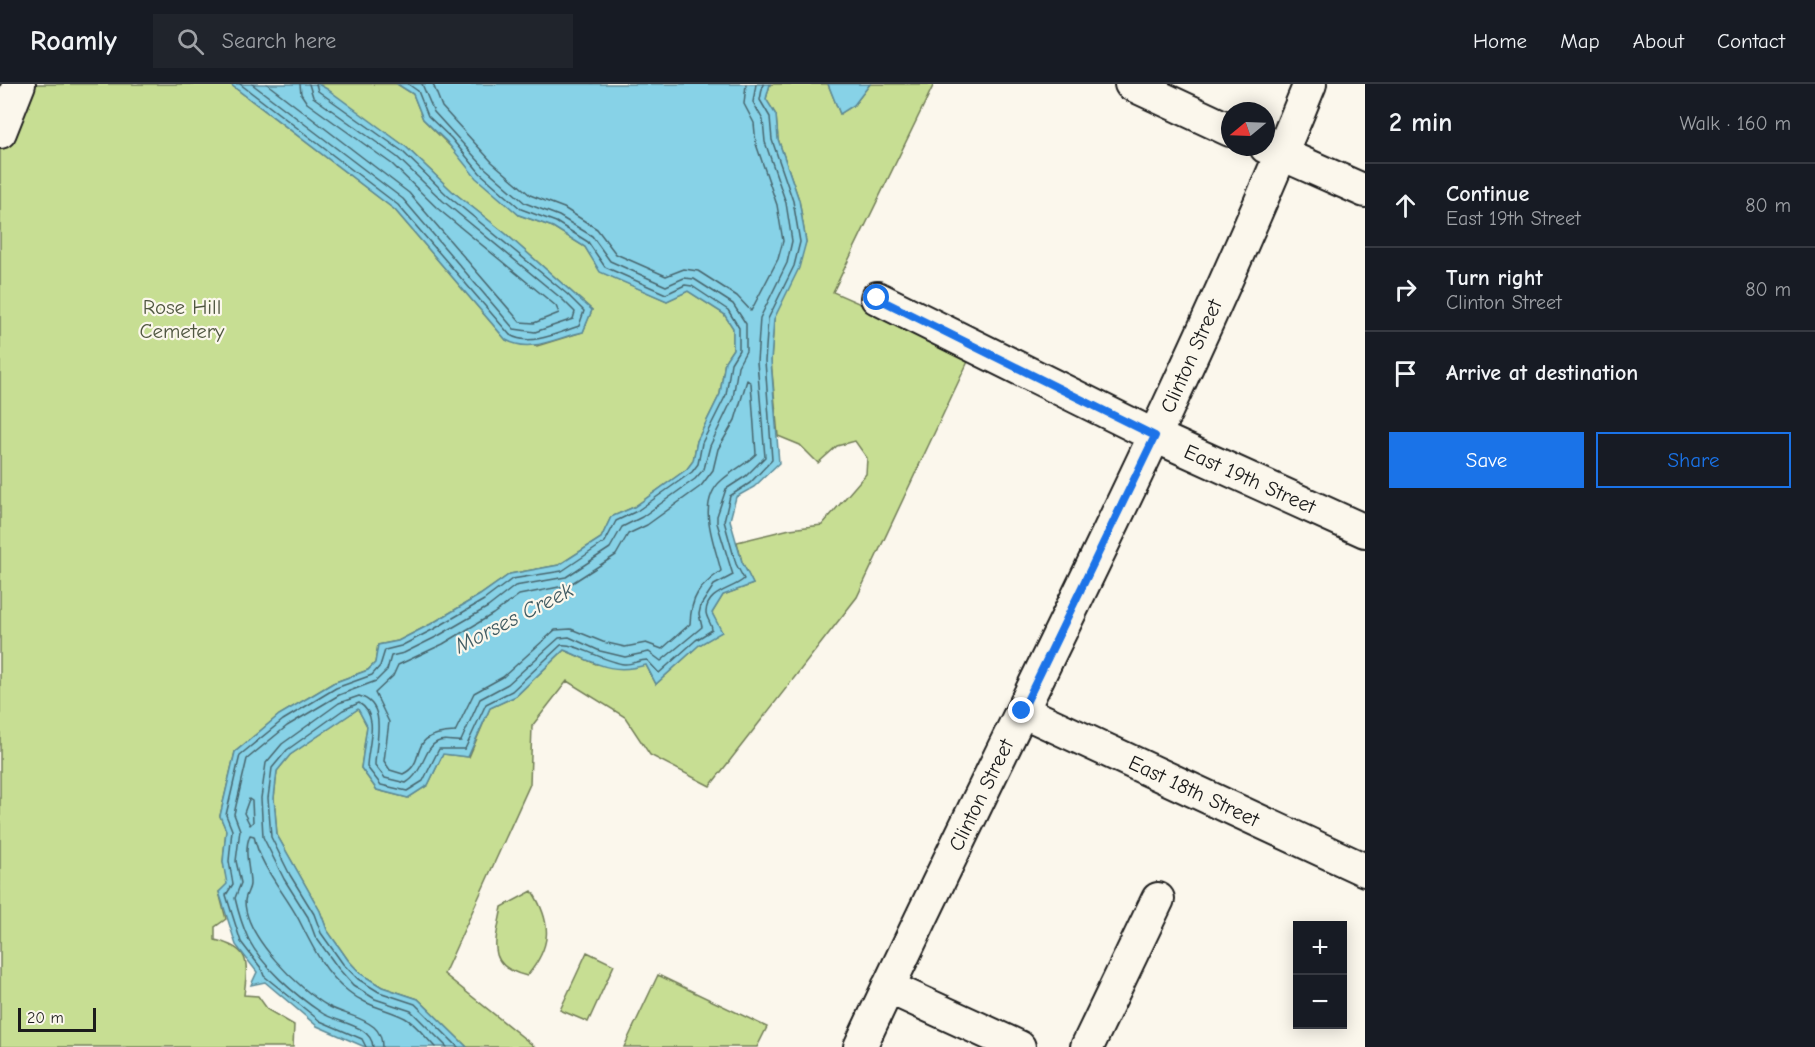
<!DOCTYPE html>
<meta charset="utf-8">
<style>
:root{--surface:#171b24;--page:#20242c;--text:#f1f3f6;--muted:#9ea1a6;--line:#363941;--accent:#1a73e8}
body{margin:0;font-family:"Comic Neue",sans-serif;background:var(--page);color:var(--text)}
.controls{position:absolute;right:18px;bottom:18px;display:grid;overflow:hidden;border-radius:0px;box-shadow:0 3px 15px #0003}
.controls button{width:54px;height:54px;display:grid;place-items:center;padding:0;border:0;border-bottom:2px solid var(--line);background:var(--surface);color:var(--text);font:30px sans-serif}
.compass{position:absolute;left:1221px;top:18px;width:54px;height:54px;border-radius:50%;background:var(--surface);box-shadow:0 3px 15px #0003;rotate:251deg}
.scale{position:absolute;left:18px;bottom:15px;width:78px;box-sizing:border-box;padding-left:6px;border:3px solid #1c1c1c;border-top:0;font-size:16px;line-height:21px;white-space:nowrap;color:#1c1c1c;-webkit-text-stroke:4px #fbf7ec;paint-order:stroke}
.stop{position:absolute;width:18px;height:18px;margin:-14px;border:4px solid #1a73e8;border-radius:50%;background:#fff}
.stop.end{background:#1a73e8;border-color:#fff;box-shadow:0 2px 6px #0008}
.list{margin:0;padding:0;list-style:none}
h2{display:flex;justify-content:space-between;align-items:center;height:78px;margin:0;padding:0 24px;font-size:26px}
h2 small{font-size:20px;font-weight:400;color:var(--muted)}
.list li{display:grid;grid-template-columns:39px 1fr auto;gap:18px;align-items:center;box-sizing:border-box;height:84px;padding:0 24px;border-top:2px solid var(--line)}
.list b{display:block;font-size:22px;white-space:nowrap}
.list p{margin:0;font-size:20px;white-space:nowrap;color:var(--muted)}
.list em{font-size:20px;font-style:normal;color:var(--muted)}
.actions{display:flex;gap:12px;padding:18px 24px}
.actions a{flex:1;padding:14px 0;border:2px solid var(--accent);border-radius:0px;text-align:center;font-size:21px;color:var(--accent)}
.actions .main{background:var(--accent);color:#fff}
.icon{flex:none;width:33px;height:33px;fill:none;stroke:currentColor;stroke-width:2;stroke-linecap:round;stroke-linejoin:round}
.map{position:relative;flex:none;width:1365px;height:963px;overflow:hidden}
header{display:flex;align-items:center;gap:36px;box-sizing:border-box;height:84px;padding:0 30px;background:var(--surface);border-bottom:2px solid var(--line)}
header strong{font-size:28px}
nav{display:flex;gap:33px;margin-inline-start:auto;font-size:21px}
.search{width:420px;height:54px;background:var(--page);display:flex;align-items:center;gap:15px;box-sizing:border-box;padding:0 21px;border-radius:0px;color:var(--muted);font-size:22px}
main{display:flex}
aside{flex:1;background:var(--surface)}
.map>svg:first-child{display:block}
.green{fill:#c7de93;stroke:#727d58;stroke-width:1.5}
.water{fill:#87d2e7;stroke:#5c8996;stroke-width:1.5}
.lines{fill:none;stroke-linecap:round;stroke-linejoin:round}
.shore{stroke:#47656d;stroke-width:1.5}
.minor-casing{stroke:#1c1c1c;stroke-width:36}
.minor{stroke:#fbf7ec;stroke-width:32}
.route{stroke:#1a73e8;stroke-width:8}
.labels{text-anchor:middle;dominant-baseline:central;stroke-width:4.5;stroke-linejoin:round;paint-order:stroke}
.park-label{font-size:21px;fill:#4f5640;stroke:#fbf7ec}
.street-label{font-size:21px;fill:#1c1c1c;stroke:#fbf7ec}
.water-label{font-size:22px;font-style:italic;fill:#415c63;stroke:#fbf7ec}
</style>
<header>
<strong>Roamly</strong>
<div class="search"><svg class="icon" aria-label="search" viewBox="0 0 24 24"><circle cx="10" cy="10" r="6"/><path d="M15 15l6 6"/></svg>Search here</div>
<nav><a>Home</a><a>Map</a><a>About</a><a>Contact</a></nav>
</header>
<main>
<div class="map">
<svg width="1365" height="963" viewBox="0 0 1365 963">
<rect width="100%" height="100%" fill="#fbf7ec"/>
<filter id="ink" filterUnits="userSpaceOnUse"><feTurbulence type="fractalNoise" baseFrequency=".0167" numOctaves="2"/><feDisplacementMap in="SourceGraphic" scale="12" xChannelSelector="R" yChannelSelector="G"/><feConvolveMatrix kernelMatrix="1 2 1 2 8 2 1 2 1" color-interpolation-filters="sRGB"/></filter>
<g filter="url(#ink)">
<!-- green -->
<path class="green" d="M0,0H230L395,126L506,256L537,262L583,248L592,226L506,150L452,107L406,63L318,0H397L413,10L423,35L519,131L553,143L585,163L601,188L667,217L688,207L724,230L733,244V265L725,277L720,310L697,357L693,377L687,385L634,423L611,433L601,454L559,481L510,490L480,511L431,540L398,557L378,561L375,579L368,586L333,599L279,631L235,668L220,732L226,746L223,778L228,801L219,808L226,835L215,843V856C251,865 248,877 244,911L258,912L268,926L294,941L293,963H0Z
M770,0H828L840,30L854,21L870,0H934L833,208L972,269L857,513L710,702L650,671L625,633L567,597L532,642L530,700L444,890L535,963H467L418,915L382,903L361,890L348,876L327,846L320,827L277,751L274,714L277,687L290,671L358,625L367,642L361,684L377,706L408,714L428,701L443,670L469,673L490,624L516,612L564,566L596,580L646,581L656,600L699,561L721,548L712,529L723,511L753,500L742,478L737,458L790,445L822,441L866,390L867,374L855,357L837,362L818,379L800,361L778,352L771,277L774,235L806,158L799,116L778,55L776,31L766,15Z
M532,807C553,840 551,863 527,892C484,882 496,857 502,823Z
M587,868L614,881L588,938L560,926Z
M658,891L767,943L757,963H624Z"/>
<!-- water -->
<path class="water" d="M230,0H318L327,5L406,63L452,107L506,150L592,226L583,248C557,253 531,270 506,256L395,126Z
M397,0H770L766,15L776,31L778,55L799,116L806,158L799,184L774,235L771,277L779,379L754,403L736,413L730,436L742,478L753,500L723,511L712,529L722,548L699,561L656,600L646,581C611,591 596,579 564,566L516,612L490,624L468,673L443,670L428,701L408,714L377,706L361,684L367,642L358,625L290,671L277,687L274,714L277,751L320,827L327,846L348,876L361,890L382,903L418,915L467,963H365L317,942L265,898L251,901L257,888L236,861L219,808L227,800L223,778L226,746L220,732L235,668L279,631L333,599L368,586L375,579L378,561L398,557L431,540L480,511L510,490L559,481L601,454L611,433L634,423L687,385L693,377L697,357L720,310L725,277L733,265V244L724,230L688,207L667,217L600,188L585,163L553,143L519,131L476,94L447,58L423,35L413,10Z
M828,0H870L854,21L840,30Z"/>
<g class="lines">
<!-- shore -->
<path class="shore" d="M240,0L398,121L510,251C530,263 558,249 579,242L584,227L567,210L448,112L402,67L318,7L316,0
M252,0L403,115L514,245L535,248L573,235L575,228L562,215L443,117L397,73L313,13L309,0
M267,0L409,109L520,238L534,239L559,229L556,222L437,124L392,80L307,19L301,10L300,0
M433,0L442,23L492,78L530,111L564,124L597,145L616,170L666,192L684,185L698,187L737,212L751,227L778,175L783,157L777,121L756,60L754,39L744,20L746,0
M747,296L751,299L756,370C745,381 733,386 722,396C695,419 715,460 721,487C699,503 691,512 690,540L662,565L646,559L625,563L603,558L571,545L555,546L503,593L474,609L455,648C403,650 430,677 403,690L390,686L384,677L389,638L375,609L393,592L398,581L443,560L493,530L519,511L569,501L616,471L628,450L647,441L701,402L713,386L718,365L735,336Z
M249,715L252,717L253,738L250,741L244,729Z
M366,963L362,955L320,937L264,892L261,884L241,858L226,811L233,800L229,777L232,746L226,731L240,671L283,636L336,604L372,591L380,582L385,566L401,562L434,545L484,516L512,495L562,487L605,458L616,437L637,427L692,388L698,380L702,359L726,311L731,279L739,266V244L728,226L692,202L685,201L666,210L605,183L588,158L556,138L521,125L480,89L451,54L428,32L418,7L408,0
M373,963C372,941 337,939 322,929C295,911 262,883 248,854C242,841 238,827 235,814L241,799L236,777L240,746L234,730L247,675L287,642L339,611L376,597L387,586L391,572L404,569L438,552L488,523L515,502L566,493L610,464L622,443L642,433L695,395L704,385L710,362L733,314L738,282L746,267V240L733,220L694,195L684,194L666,202L610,177L592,152L559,132L525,119L485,84L434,28L422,0
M382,963C382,955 380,948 374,943C361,932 342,930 328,922C299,905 245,853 245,817C245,811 250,806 250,800C250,783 243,768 250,751L254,752C260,783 285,809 299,836C312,862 324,888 348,907C367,923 385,924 405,934C416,940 426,954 435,963
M447,963L411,927L375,915L353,901L338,884L315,852L308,833L284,795L263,753L261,714L266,679L282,660L339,619L359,612C389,620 375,660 375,681L385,694L406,699C424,688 424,664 437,658C444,654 453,658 461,657L480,615L508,600L559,554L569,553L600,567L625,573L649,568L661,577L702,543L699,530L701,521L714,501L733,491L717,439V432L726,405L746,392L765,373L757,278L760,234L787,179L792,157L786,119L765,58L763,36L753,18L756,0
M458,963L415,920L379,908L358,895L343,880L321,849L314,830L290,791L271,753L268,714L272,684L287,666L343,626L359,619C381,632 367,663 367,683L381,701L407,707L423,697L439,665H465L486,620L512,607L561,561C575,559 606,578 624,580C631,581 639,576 647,576L659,589L696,556L712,546C712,540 706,534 706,528C707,507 732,506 744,495L736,480L724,437L730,412L750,399L772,376L765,277L768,235L794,182L800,158L793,117L772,56L770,33L760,16L763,0"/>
<defs>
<path id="minor" d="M1131,0L1230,46
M0,48L19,0
M1266,63L1365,107
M877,214L1155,352L1365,447
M1022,627L1365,786
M888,903L1019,963
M860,963C1010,642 1177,328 1310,0
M1087,963L1158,815"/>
</defs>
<!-- minor casing -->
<use href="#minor" class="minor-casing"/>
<!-- minor -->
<use href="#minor" class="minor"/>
</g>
</g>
<g class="lines" filter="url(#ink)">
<!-- route -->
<path class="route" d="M877,214L1155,352L1022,627"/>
</g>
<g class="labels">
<!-- park labels -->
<g class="park-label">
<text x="182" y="223">Rose Hill<tspan x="182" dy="24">Cemetery</tspan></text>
</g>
<!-- street labels -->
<g class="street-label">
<text transform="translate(1191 272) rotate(-66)">Clinton Street</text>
<text transform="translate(1250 395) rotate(24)">East 19th Street</text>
<text transform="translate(1194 707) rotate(25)">East 18th Street</text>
<text transform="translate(981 711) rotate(-64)">Clinton Street</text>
</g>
<!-- water labels -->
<g class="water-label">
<text transform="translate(514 534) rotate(-27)">Morses Creek</text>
</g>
</g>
</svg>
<div class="controls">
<button>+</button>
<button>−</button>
</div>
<svg class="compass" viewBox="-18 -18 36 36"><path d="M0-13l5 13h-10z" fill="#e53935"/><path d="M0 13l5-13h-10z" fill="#9ea1a6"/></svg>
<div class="scale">20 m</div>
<div class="stop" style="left:877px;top:214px"></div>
<div class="stop end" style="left:1022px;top:627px"></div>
</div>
<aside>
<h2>2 min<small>Walk · 160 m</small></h2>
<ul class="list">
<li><svg class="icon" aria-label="ahead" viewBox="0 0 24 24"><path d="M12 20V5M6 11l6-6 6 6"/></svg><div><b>Continue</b><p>East 19th Street</p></div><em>80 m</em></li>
<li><svg class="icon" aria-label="right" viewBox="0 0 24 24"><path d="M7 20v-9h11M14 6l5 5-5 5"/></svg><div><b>Turn right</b><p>Clinton Street</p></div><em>80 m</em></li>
<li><svg class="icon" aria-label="arrive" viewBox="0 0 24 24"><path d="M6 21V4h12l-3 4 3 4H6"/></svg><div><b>Arrive at destination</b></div></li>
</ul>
<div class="actions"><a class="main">Save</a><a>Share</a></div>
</aside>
</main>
